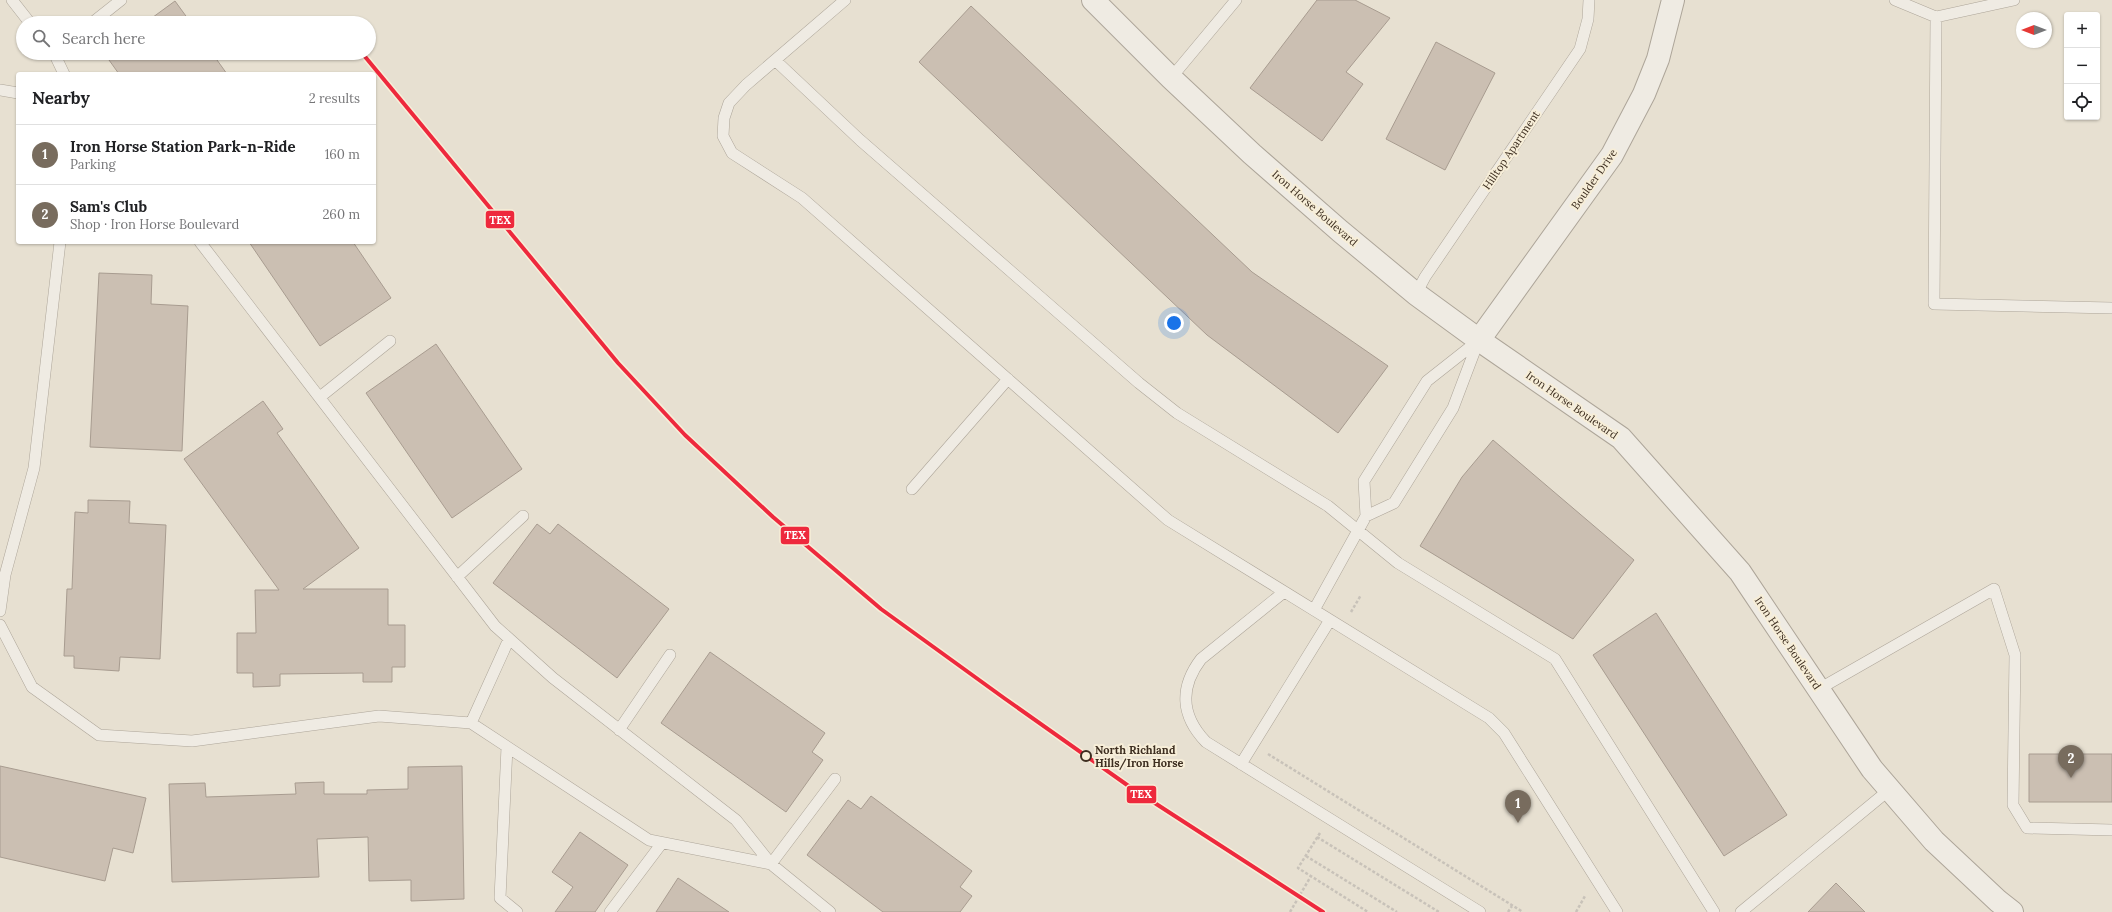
<!DOCTYPE html>
<meta charset="utf-8">
<style>
:root{--surface:#fff;--page:#f2f2f2;--text:#202124;--muted:#757577;--line:#e0e0e0;--accent:#786c5e}
body{margin:0;font-family:Lora,serif;background:var(--page);color:var(--text)}
.controls{position:absolute;right:12px;top:12px;display:grid;overflow:hidden;border-radius:4px;box-shadow:0 1px 3px #0004}
.controls button{width:36px;height:36px;display:grid;place-items:center;padding:0;border:0;border-bottom:1px solid var(--line);background:var(--surface);color:var(--text);font:20px sans-serif}
.compass{position:absolute;left:2016px;top:12px;width:36px;height:36px;border-radius:50%;background:var(--surface);box-shadow:0 1px 3px #0004;rotate:270deg}
.you{position:absolute;left:1174px;top:323px;width:14px;height:14px;margin:-10px;border:3px solid #fff;border-radius:50%;background:#1a73e8;box-shadow:0 0 0 6px #1a73e833}
.badge{display:grid;place-items:center;width:26px;height:26px;border-radius:50%;background:var(--accent);color:#fff;font-size:13px;font-weight:700}
.pin{position:absolute;translate:-50% -33px;filter:drop-shadow(0 1px 2px #0008)}
.pin::after{content:'';position:absolute;top:21px;width:14px;height:12px;background:inherit;clip-path:polygon(0 0,100% 0,50% 100%)}
.list{margin:0;padding:0;list-style:none}
h2{display:flex;justify-content:space-between;align-items:center;height:52px;margin:0;padding:0 16px;font-size:17px}
h2 small{font-size:13px;font-weight:400;color:var(--muted)}
.list li{display:grid;grid-template-columns:26px 1fr auto;gap:12px;align-items:center;box-sizing:border-box;height:60px;padding:0 16px;border-top:1px solid var(--line)}
.list b{display:block;font-size:15px;white-space:nowrap}
.list p{margin:0;font-size:13px;white-space:nowrap;color:var(--muted)}
.list em{font-size:13px;font-style:normal;color:var(--muted)}
.icon{flex:none;width:22px;height:22px;fill:none;stroke:currentColor;stroke-width:2;stroke-linecap:round;stroke-linejoin:round}
.map{position:relative;flex:none;width:2112px;height:912px;overflow:hidden}
.search{position:absolute;background:var(--surface);box-shadow:0 1px 3px #0004;left:16px;top:16px;width:360px;height:44px;display:flex;align-items:center;gap:10px;box-sizing:border-box;padding:0 14px;border-radius:22px;color:var(--muted);font-size:15px}
.panel{position:absolute;background:var(--surface);box-shadow:0 1px 3px #0004;left:16px;top:72px;width:360px;height:172px;border-radius:4px}
.map>svg:first-child{display:block}
.building{fill:#cbbfb2;stroke:#a89c90}
.lines{fill:none;stroke-linecap:round;stroke-linejoin:round}
.service-casing{stroke:#ada599;stroke-width:12}
.minor-casing{stroke:#ada599;stroke-width:24}
.tertiary-casing{stroke:#ada599;stroke-width:24}
.path{stroke:#c8c2b9;stroke-width:2.5;stroke-dasharray:3 2;stroke-linecap:butt}
.service{stroke:#efebe3;stroke-width:11}
.minor{stroke:#efebe3;stroke-width:22}
.tertiary{stroke:#efebe3;stroke-width:22}
.rail-1-casing{stroke:#f7eed8;stroke-width:7}
.rail-1{stroke:#ee293d;stroke-width:4}
.stop-dot{fill:#f7eed8;stroke:#3d2e20;stroke-width:2}
.labels{text-anchor:middle;dominant-baseline:central;stroke-width:4;stroke-linejoin:round;paint-order:stroke}
.street-label{font-size:11px;fill:#3d2e20;stroke:#f7eed8}
.stop-label{font-size:11px;font-weight:bold;fill:#3d2e20;stroke:#f7eed8;text-anchor:start}
.line-badge{stroke:#f7eed8;stroke-width:1.5}
.badge-label{font-size:11px;text-anchor:middle;font-weight:bold;fill:#fff}
</style>
<div class="map">
<svg width="2112" height="912" viewBox="0 0 2112 912">
<rect width="100%" height="100%" fill="#e7e0d1"/>
<!-- building -->
<path class="building" d="M1317,0H1355L1390,18L1346,72L1363,84L1322,141L1250,88Z
M175,1L191,23H145Z
M971,6L1252,272L1388,366L1338,433L1207,335L919,62Z
M1436,42L1495,73L1445,170L1386,139Z
M104,53H212L227,74H119Z
M249,242H353L391,298L320,346Z
M99,273L152,275L151,304L188,306L182,451L90,447Z
M436,344L522,469L452,518L366,393Z
M263,401L283,429L277,433L359,548L303,589H388V625H405V667H392V682H363V673L280,674V686L253,687V673H237V633H256L255,590H279L184,459Z
M1493,440L1634,560L1573,639L1420,546L1462,477Z
M88,500L130,501L129,523L166,525L160,659L120,657L119,671L74,668V656H64L67,589H72L75,512L88,513Z
M537,524L550,534L558,524L669,609L617,678L493,583Z
M1656,613L1787,815L1724,856L1593,655Z
M710,652L825,733L812,752L823,760L786,812L661,723Z
M2029,754H2112V802H2029Z
M0,766L146,798L133,853L113,848L105,881L0,857Z
M462,766L464,899L411,901V880L369,881L368,837L317,839L319,877L172,882L169,784L205,783L206,797L296,794L295,783L324,782V794H367V790L408,789V767Z
M871,796L972,871L960,887L972,896L960,912H883L807,855L848,800L861,809Z
M580,832L628,865L595,912H555L573,887L552,872Z
M678,878L729,912H656Z
M1836,883L1865,912H1808Z"/>
<g class="lines">
<defs>
<path id="service" d="M12,0L30,23
M845,0L746,85L729,103L724,118L723,136L732,153L802,198L1168,520L1489,718L1504,733L1617,912
M1895,0L1936,17L1934,304L2112,308
M1936,17L2014,0
M92,23L121,0
M54,53L64,74
M776,61L860,140L1139,383L1177,413L1328,506L1398,563L1555,659L1714,912
M1171,78L1236,0
M0,90L18,93
M200,242L495,626L553,678L736,820L771,864L830,912
M1416,294L1425,277L1580,49L1588,19L1589,0
M320,397L390,341
M912,489L1008,379
M1366,516L1394,503L1453,408L1478,342
M457,577L523,516
M1284,592L1201,659C1179,688 1181,716 1206,742L1480,912
M1314,610L1366,516L1364,481L1427,381L1479,340
M0,611L5,575L34,468L60,242
M0,625L32,687L99,735L192,741L379,716L471,723L649,840L771,864L835,779
M1819,689L1994,589L2015,655L2013,805L2027,828L2112,830
M471,723L509,639
M619,730L670,655
M507,747L500,898L517,912
M1241,764L1330,620
M610,912L662,843
M1741,912L1889,790"/>
<path id="minor" d="M1479,340L1612,155L1644,94L1658,59L1673,0"/>
<path id="tertiary" d="M1093,0L1171,78L1252,154L1340,231L1416,294L1479,340L1621,438L1740,572L1872,769L1934,841L1998,901L2012,912"/>
</defs>
<!-- service casing -->
<use href="#service" class="service-casing"/>
<!-- minor casing -->
<use href="#minor" class="minor-casing"/>
<!-- tertiary casing -->
<use href="#tertiary" class="tertiary-casing"/>
<!-- path -->
<path class="path" d="M1351,612L1361,595
M1268,754L1523,912
M1320,833L1298,868L1368,912
M1317,837L1439,912
M1306,856L1397,912
M1290,912L1311,876
M1508,912L1512,906
M1576,912L1585,896"/>
<!-- service -->
<use href="#service" class="service"/>
<!-- minor -->
<use href="#minor" class="minor"/>
<!-- tertiary -->
<use href="#tertiary" class="tertiary"/>
<defs>
<path id="rail-1" d="M362,53L618,363L685,435L773,517L881,609L1004,698L1130,787L1323,912"/>
</defs>
<!-- rail-1 casing -->
<use href="#rail-1" class="rail-1-casing"/>
<!-- rail-1 -->
<use href="#rail-1" class="rail-1"/>
</g>
<!-- markers -->
<circle class="stop-dot" cx="1086" cy="756" r="5"/>
<g class="labels">
<!-- street labels -->
<g class="street-label">
<text transform="translate(1511 150) rotate(-56)">Hilltop Apartment</text>
<text transform="translate(1594 179) rotate(-55)">Boulder Drive</text>
<text transform="translate(1315 208) rotate(41)">Iron Horse Boulevard</text>
<text transform="translate(1572 405) rotate(35)">Iron Horse Boulevard</text>
<text transform="translate(1788 643) rotate(56)">Iron Horse Boulevard</text>
</g>
<!-- stop labels -->
<g class="stop-label">
<text x="1095" y="750">North Richland<tspan x="1095" dy="13">Hills/Iron Horse</tspan></text>
</g>
</g>
<g class="line-badge">
<rect x="485" y="210" width="30" height="19" rx="4" fill="#ee293d"/>
<rect x="780" y="526" width="30" height="19" rx="4" fill="#ee293d"/>
<rect x="1126" y="785" width="31" height="19" rx="4" fill="#ee293d"/>
</g>
<g class="badge-label">
<text x="500" y="224">TEX</text>
<text x="795" y="539">TEX</text>
<text x="1141" y="798">TEX</text>
</g>
</svg>
<div class="controls">
<button>+</button>
<button>−</button>
<button><svg class="icon" aria-label="locate" viewBox="0 0 24 24"><circle cx="12" cy="12" r="6"/><path d="M12 2v4M12 18v4M2 12h4M18 12h4"/></svg></button>
</div>
<svg class="compass" viewBox="-18 -18 36 36"><path d="M0-13l5 13h-10z" fill="#e53935"/><path d="M0 13l5-13h-10z" fill="#757577"/></svg>
<div class="you"></div>
<div class="pin badge" style="left:1518px;top:823px">1</div>
<div class="pin badge" style="left:2071px;top:778px">2</div>
<div class="search"><svg class="icon" aria-label="search" viewBox="0 0 24 24"><circle cx="10" cy="10" r="6"/><path d="M15 15l6 6"/></svg>Search here</div>
<section class="panel">
<h2>Nearby<small>2 results</small></h2>
<ul class="list">
<li><span class="badge">1</span><div><b>Iron Horse Station Park-n-Ride</b><p>Parking</p></div><em>160 m</em></li>
<li><span class="badge">2</span><div><b>Sam's Club</b><p>Shop · Iron Horse Boulevard</p></div><em>260 m</em></li>
</ul>
</section>
</div>
